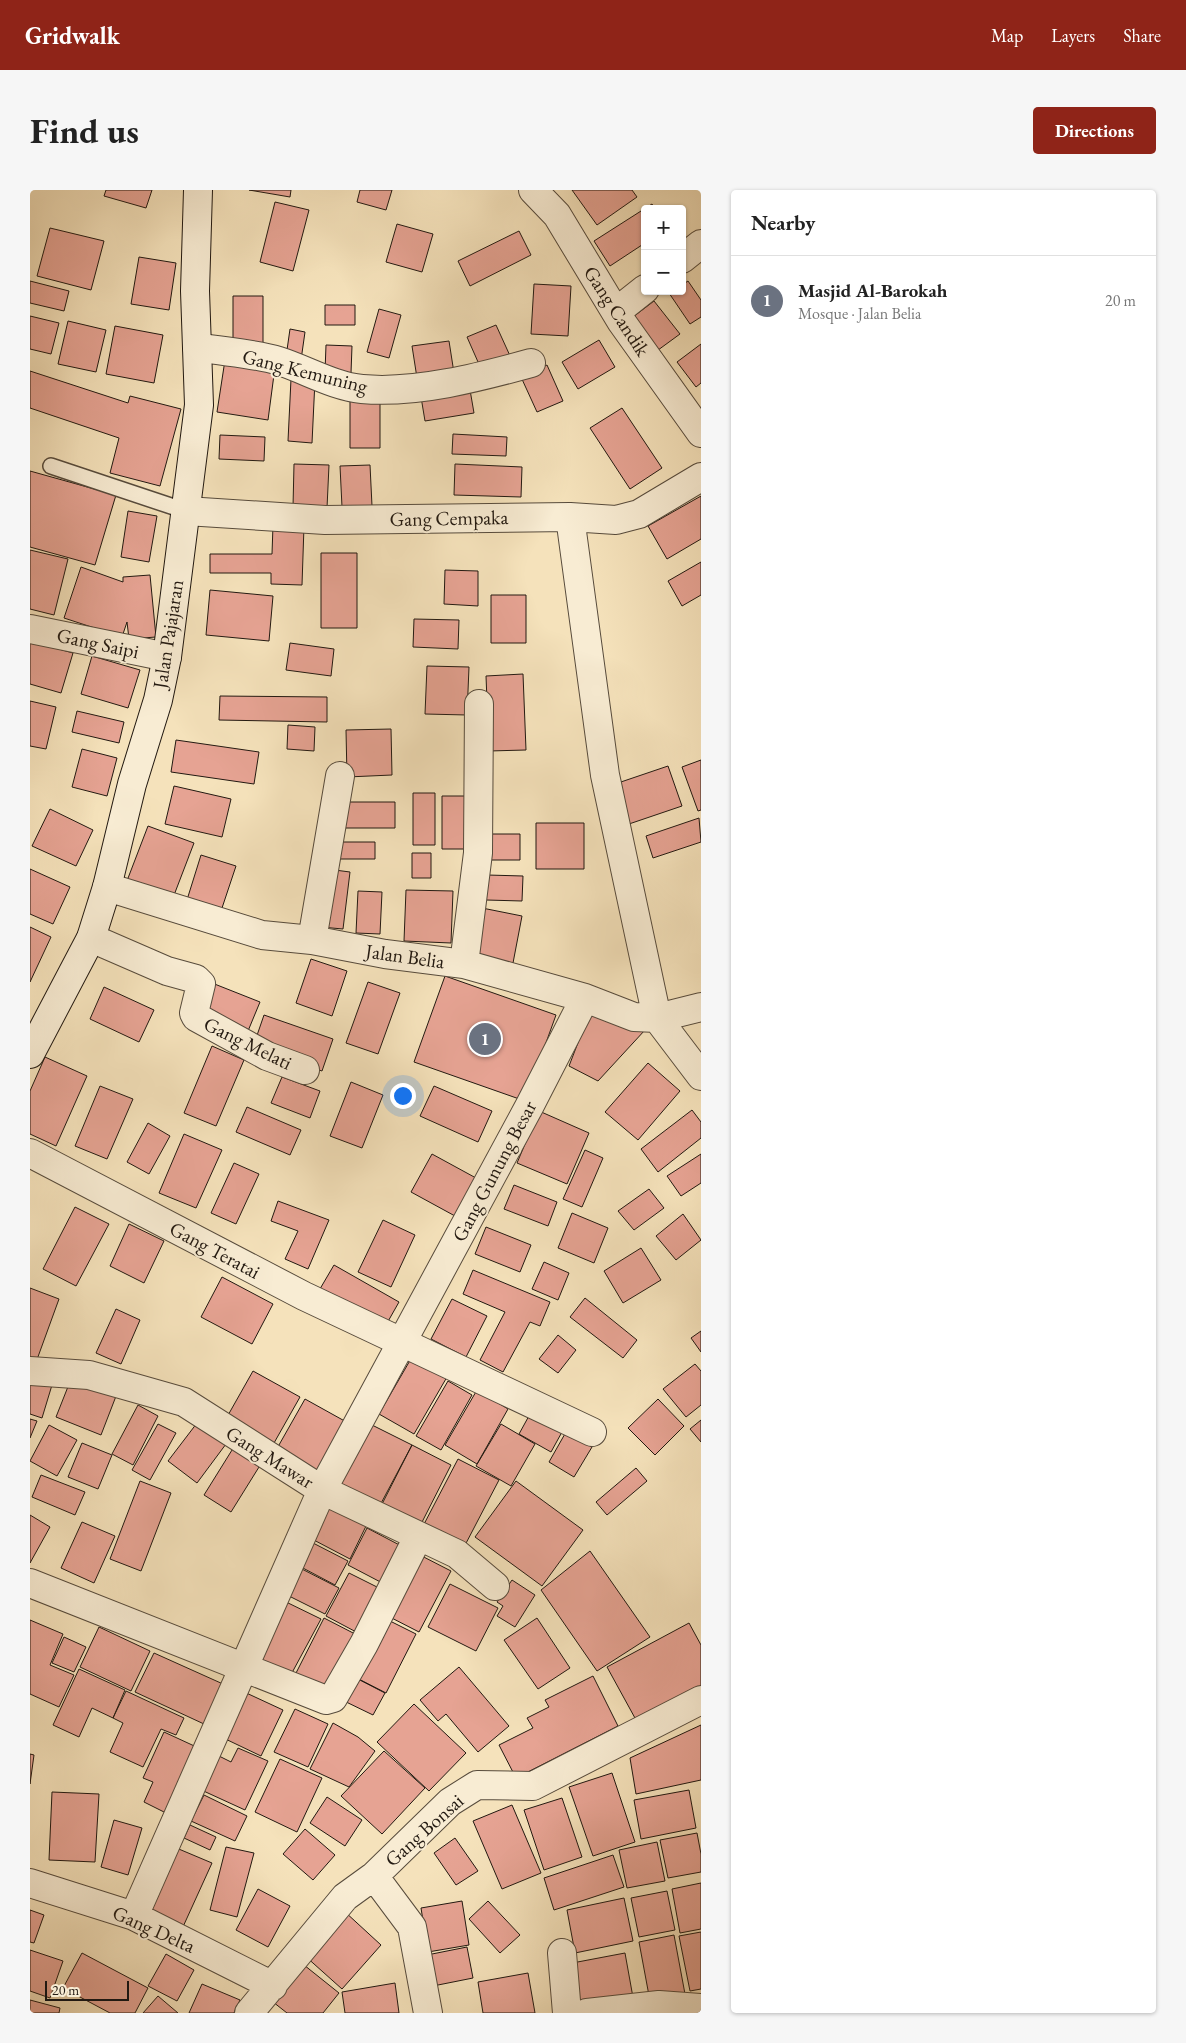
<!DOCTYPE html>
<meta charset="utf-8">
<style>
:root{--surface:#fff;--page:#f6f6f6;--text:#222;--muted:#767676;--line:#e0e0e0;--accent:#8f2418}
body{margin:0;font-family:"EB Garamond",serif;background:var(--page);color:var(--text)}
.controls{position:absolute;right:15px;top:15px;display:grid;overflow:hidden;border-radius:5px;box-shadow:0 1px 4px #0004}
.controls button{width:45px;height:45px;display:grid;place-items:center;padding:0;border:0;border-bottom:1px solid var(--line);background:var(--surface);color:var(--text);font:25px sans-serif}
.scale{position:absolute;left:15px;bottom:12px;width:84px;box-sizing:border-box;padding-left:5px;border:2px solid #221911;border-top:0;font-size:14px;line-height:18px;white-space:nowrap;color:#221911;-webkit-text-stroke:4px #f8ecd3;paint-order:stroke}
.you{position:absolute;left:372px;top:905px;width:18px;height:18px;margin:-12px;border:4px solid #fff;border-radius:50%;background:#1a73e8;box-shadow:0 0 0 8px #1a73e833}
.badge{display:grid;place-items:center;width:32px;height:32px;border-radius:50%;background:var(--accent);color:#fff;font-size:16px;font-weight:700}
.pin{position:absolute;translate:-50% -50%;border:2px solid #fff;box-shadow:0 1px 5px #0006}
.list{margin:0;padding:0;list-style:none}
h2{display:flex;justify-content:space-between;align-items:center;height:65px;margin:0;padding:0 20px;font-size:21px}
h2 small{font-size:16px;font-weight:400;color:var(--muted)}
.list li{display:grid;grid-template-columns:32px 1fr auto;gap:15px;align-items:center;box-sizing:border-box;height:90px;padding:0 20px;border-top:1px solid var(--line)}
.list b{display:block;font-size:19px;white-space:nowrap}
.list p{margin:0;font-size:16px;white-space:nowrap;color:var(--muted)}
.list em{font-size:16px;font-style:normal;color:var(--muted)}
.map{position:relative;flex:none;width:671px;height:1823px;overflow:hidden;border-radius:5px}
header{display:flex;align-items:center;gap:30px;box-sizing:border-box;height:70px;padding:0 25px;background:var(--accent);color:#fff}
header strong{font-size:24px}
nav{display:flex;gap:28px;margin-inline-start:auto;font-size:18px}
.intro{display:flex;align-items:center;justify-content:space-between;box-sizing:border-box;height:120px;padding:0 30px}
h1{margin:0;font-size:35px}
.button{padding:12px 22px;border-radius:5px;background:var(--accent);color:#fff;font-size:18px;font-weight:700}
main{display:flex;gap:30px;padding:0 30px}
aside{flex:1;background:var(--surface);border-radius:5px;box-shadow:0 1px 4px #0004}
.map>svg:first-child{display:block}
.building{fill:#e6a393;stroke:#221911}
.lines{fill:none;stroke-linecap:round;stroke-linejoin:round}
.lane-casing{stroke:#574b3c;stroke-width:18}
.street-casing{stroke:#574b3c;stroke-width:30}
.secondary-casing{stroke:#221911;stroke-width:30}
.lane{stroke:#f8ecd3;stroke-width:15}
.street{stroke:#f8ecd3;stroke-width:28}
.secondary{stroke:#f8ecd3;stroke-width:28}
.labels{text-anchor:middle;dominant-baseline:central;stroke-width:4;stroke-linejoin:round;paint-order:stroke}
.street-label{font-size:20px;fill:#221911;stroke:#f8ecd3}
</style>
<header>
<strong>Gridwalk</strong>
<nav><a>Map</a><a>Layers</a><a>Share</a></nav>
</header>
<div class="intro"><h1>Find us</h1><a class="button">Directions</a></div>
<main>
<div class="map">
<svg width="671" height="1823" viewBox="0 0 671 1823">
<rect width="100%" height="100%" fill="#f5e2bb"/>
<filter id="stains"><feTurbulence type="fractalNoise" baseFrequency=".004" numOctaves="4"/><feColorMatrix values="0 0 0 0 .2 0 0 0 0 .09 0 0 0 0 .02 0 0 0 .5 -.17"/></filter>
<radialGradient id="worn" r=".72"><stop offset=".6" stop-color="#630" stop-opacity="0"/><stop offset="1" stop-color="#630" stop-opacity=".3"/></radialGradient>
<!-- building -->
<path class="building" d="M76,0H122L116,18L74,6Z
M219,0H261L260,7Z
M330,0H362L356,20L327,12Z
M542,0H602L607,7L567,35Z
M245,12L279,20L263,81L230,72Z
M622,14L625,19H615V53L580,76L564,51Z
M367,34L403,44L392,82L356,72Z
M20,38L74,51L61,100L7,86Z
M489,41L501,65L440,96L428,71Z
M109,67L146,73L139,120L101,114Z
M0,91L39,101L34,121L0,113Z
M658,91L671,110V127L660,134L639,103L652,101V95Z
M504,94L541,96L538,146L501,144Z
M203,106H233V155H203Z
M624,111L650,144L624,163L599,130Z
M295,115H325V135H295Z
M349,119L371,125L359,168L337,162Z
M0,126L29,133L21,164L0,159Z
M38,131L76,140L66,182L28,174Z
M466,135L481,168L452,181L437,147Z
M85,136L133,145L124,193L76,184Z
M260,139L275,142L271,170L256,167Z
M569,150L585,177L548,199L532,172Z
M419,151L424,183L387,188L382,156Z
M671,154V193L666,197L647,172Z
M296,155L322,156L321,183L295,182Z
M195,170L245,177L238,230L187,222Z
M517,175L533,211L507,222L491,187Z
M0,181L98,213L100,206L151,219L130,296L80,283L89,248L0,218Z
M261,189L285,190L282,253L258,251Z
M439,194L444,223L395,231L390,201Z
M320,210H350V258H320Z
M592,218L632,278L600,299L560,238Z
M423,244L477,247L476,266L422,264Z
M190,245L235,247L234,271L189,269Z
M264,274L299,275L297,318L263,317Z
M425,274L492,277L491,307L424,305Z
M340,275L342,316L312,317L310,276Z
M0,281L86,305L65,375L0,357Z
M671,306V349L637,369L618,336Z
M98,321L127,326L119,372L91,367Z
M243,335L274,336L272,395L241,394V383H180V364H242Z
M0,360L38,369L24,425L0,419Z
M291,363H327V438H291Z
M671,372V405L652,416L638,391Z
M51,377L93,392V387L120,385L126,447L99,449L97,432L92,447L34,428Z
M415,380L448,381V416L414,414Z
M180,400L243,406L239,451L176,445Z
M461,405H496V453H461Z
M384,429L429,430L428,459L383,457Z
M0,451L43,463L31,503L0,494Z
M260,453L304,459L301,486L256,480Z
M62,466L110,480L98,518L51,504Z
M397,476L439,477L437,525L395,524Z
M493,484L496,560L459,561L456,486Z
M190,506L297,507V532L189,530Z
M0,511L26,517L16,559L0,556Z
M47,521L94,532L89,553L42,542Z
M258,535L285,537L284,561L257,559Z
M361,539L362,585L317,587L316,540Z
M146,550L229,562L224,594L141,582Z
M52,559L87,568L77,606L42,597Z
M671,570V620L668,621L652,577Z
M638,576L652,616L596,635L582,595Z
M144,596L201,609L192,647L135,634Z
M383,603H405V655H383Z
M412,606H435V659H412Z
M314,612H365V638H314Z
M20,619L63,640L46,676L2,656Z
M669,628L671,652L623,668L616,646Z
M506,633H554V679H506Z
M118,636L164,653L141,713L95,696Z
M454,644H490V670H454Z
M307,652H345V669H307Z
M382,663H401V688H382Z
M171,665L206,676L190,724L156,713Z
M0,679L40,697L23,734L0,724Z
M297,679L320,682L313,739L291,737Z
M457,685L493,686L492,711L456,710Z
M376,700L423,701L421,753L374,751Z
M328,701L352,702L350,744L326,743Z
M452,718L492,726L483,773L443,765Z
M0,737L21,747L0,792Z
M281,769L317,781L302,826L266,813Z
M415,786L526,825L495,911L384,872Z
M338,792L370,803L348,864L316,853Z
M182,793L230,812L218,841L170,822Z
M74,797L124,820L109,852L60,829Z
M561,819L615,840L568,891L539,876Z
M234,825L303,849L292,881L223,857Z
M182,856L214,870L186,936L154,923Z
M15,867L57,886L26,956L0,944V901Z
M618,873L650,901L608,950L575,922Z
M252,887L290,901L280,928L241,913Z
M321,892L353,905L332,958L300,946Z
M70,896L103,909L77,969L45,956Z
M404,896L462,921L448,952L390,926Z
M217,917L271,940L260,965L206,942Z
M662,920L671,932V948L628,982L611,959Z
M509,921L559,943L537,994L487,973Z
M118,933L140,946L119,984L97,972Z
M154,944L192,960L166,1018L129,1003Z
M555,960L573,968L552,1017L533,1009Z
M402,964L446,988L425,1026L381,1002Z
M671,964V993L651,1006L637,986Z
M204,973L229,984L206,1034L181,1023Z
M484,995L527,1012L518,1036L474,1019Z
M619,999L634,1018L604,1040L588,1021Z
M248,1011L299,1030L278,1079L255,1069L268,1041L241,1031Z
M45,1017L79,1034L46,1096L13,1079Z
M542,1023L578,1038L564,1073L528,1058Z
M653,1024L671,1050L646,1070L626,1046Z
M353,1030L385,1045L361,1097L328,1082Z
M99,1034L134,1051L114,1093L80,1076Z
M456,1037L501,1055L490,1082L445,1064Z
M611,1058L631,1090L593,1113L574,1081Z
M514,1072L539,1083L528,1110L502,1099Z
M304,1075L369,1112L352,1142L287,1104Z
M443,1080L520,1112L510,1136L500,1132L473,1182L450,1170L475,1122L433,1104Z
M192,1087L243,1114L222,1154L171,1127Z
M0,1098L29,1109L5,1175L0,1173Z
M555,1108L607,1150L593,1168L540,1127Z
M422,1109L457,1126L436,1167L401,1149Z
M86,1119L110,1130L91,1174L66,1163Z
M671,1141V1162L661,1148Z
M528,1145L546,1160L528,1183L509,1169Z
M382,1167L417,1187L384,1244L349,1224Z
M665,1174L671,1181V1215L656,1227L633,1199Z
M223,1181L270,1207L244,1253L197,1227Z
M43,1184L88,1201L71,1245L26,1227Z
M0,1188L22,1195L12,1228L0,1224Z
M418,1191L442,1205L411,1260L386,1246Z
M447,1200L478,1219L447,1274L415,1255Z
M275,1209L320,1234L290,1287L245,1262Z
M628,1209L654,1236L625,1265L598,1238Z
M108,1215L128,1226L103,1275L82,1264Z
M500,1224L532,1242L521,1262L489,1244Z
M0,1229L7,1231L0,1248Z
M671,1230V1252L660,1239Z
M336,1232L382,1255L348,1319L303,1296Z
M167,1233L196,1254L167,1293L138,1271Z
M128,1234L146,1243L120,1290L102,1280Z
M471,1234L505,1254L481,1296L446,1276Z
M19,1235L47,1250L27,1286L0,1271Z
M536,1242L562,1257L544,1287L519,1272Z
M207,1252L234,1269L201,1322L174,1305Z
M52,1253L82,1265L68,1299L38,1287Z
M382,1255L421,1275L388,1340L349,1320Z
M428,1269L469,1290L433,1359L392,1338Z
M606,1278L617,1291L577,1325L566,1312Z
M11,1285L55,1302L45,1325L2,1307Z
M110,1291L141,1303L111,1381L80,1369Z
M486,1291L553,1340L512,1396L445,1347Z
M298,1314L337,1334L320,1369L280,1348Z
M0,1325L20,1337L0,1373Z
M52,1332L85,1346L64,1393L31,1378Z
M337,1338L379,1360L360,1397L318,1375Z
M283,1353L318,1371L305,1395L271,1377Z
M560,1361L620,1447L567,1481L511,1400Z
M384,1362L421,1381L389,1442L352,1423Z
M268,1377L309,1398L295,1424L255,1404Z
M319,1383L353,1400L330,1444L296,1426Z
M482,1390L505,1405L485,1437L467,1426L473,1416L467,1412Z
M420,1394L468,1418L446,1461L398,1437Z
M252,1410L291,1429L257,1492L219,1473Z
M352,1427L386,1444L356,1503L321,1485Z
M294,1428L327,1445L297,1501L265,1485Z
M507,1428L540,1478L508,1499L474,1450Z
M0,1430L33,1444L20,1475L44,1485L29,1517L0,1504Z
M659,1433L671,1455V1507L611,1539L577,1477Z
M69,1437L120,1461L101,1501L50,1477Z
M34,1447L56,1457L44,1482L22,1473Z
M124,1463L193,1494L174,1534L105,1502Z
M429,1477L479,1536L448,1562L416,1524L408,1531L390,1510Z
M49,1479L95,1500L83,1528L62,1518L49,1547L23,1535Z
M322,1486L355,1503L343,1525L310,1509Z
M563,1486L588,1536L486,1588L469,1555L503,1538L497,1528L519,1517L515,1510Z
M96,1501L154,1528L146,1545L131,1539L113,1577L80,1562L93,1533L83,1528Z
M212,1501L253,1520L231,1566L185,1544Z
M384,1514L436,1563L399,1601L347,1552Z
M265,1519L298,1534L278,1577L244,1562Z
M303,1533L328,1547L345,1561L319,1597L280,1579Z
M671,1535V1590L606,1604L600,1568Z
M134,1542L173,1560L142,1626L114,1612L123,1592L113,1588Z
M208,1558L238,1571L215,1620L167,1598L183,1563L201,1572Z
M354,1561L395,1598L352,1644L311,1606Z
M0,1564L4,1565L0,1594Z
M250,1569L292,1588L267,1642L225,1622Z
M582,1583L605,1652L563,1666L539,1597Z
M659,1600L666,1638L611,1649L604,1610Z
M22,1602L69,1604L65,1672L19,1670Z
M174,1605L217,1626L205,1651L161,1631Z
M297,1607L332,1630L315,1656L280,1633Z
M532,1608L552,1667L514,1680L494,1620Z
M482,1615L511,1683L472,1699L443,1631Z
M84,1630L112,1638L98,1685L71,1677Z
M160,1635L186,1647L180,1660L154,1648Z
M275,1639L305,1665L283,1690L253,1664Z
M667,1643L671,1664V1682L638,1688L630,1650Z
M425,1648L448,1681L426,1695L404,1663Z
M627,1652L635,1691L597,1698L589,1660Z
M144,1657L182,1673L152,1739L114,1722Z
M196,1657L224,1663L207,1727L180,1720Z
M583,1665L594,1697L524,1720L514,1688Z
M671,1693V1739L650,1743L642,1699Z
M228,1699L260,1716L238,1757L206,1740Z
M637,1701L645,1740L609,1747L601,1708Z
M594,1708L603,1751L545,1763L537,1720Z
M432,1711L439,1755L398,1762L391,1718Z
M458,1711L490,1745L470,1763L439,1729Z
M0,1720L14,1725L4,1753L0,1752Z
M314,1721L351,1755L312,1799L274,1765Z
M671,1742V1799L660,1801L649,1746Z
M644,1745L655,1804L620,1811L609,1752Z
M437,1757L443,1788L398,1797L392,1766Z
M0,1760L33,1771L20,1808L0,1801Z
M52,1763L118,1798L105,1823H80L33,1798Z
M595,1763L604,1813L547,1823L537,1774Z
M136,1764L164,1780L147,1811L118,1796Z
M269,1771L309,1803L293,1823H257L238,1808Z
M498,1783L505,1823H453L448,1792Z
M365,1793L369,1823H315L312,1802Z
M172,1794L210,1810L204,1823H159Z
M128,1806L148,1823H113Z
M0,1810L30,1818L29,1823H0Z"/>
<g class="lines">
<defs>
<path id="lane" d="M21,276L156,321"/>
<path id="street" d="M503,0L527,25L591,131L671,243
M652,69L671,54
M586,122L615,99
M167,157C193,162 224,163 249,171C277,180 303,196 332,199C386,204 450,187 501,173
M156,321L295,330L540,327L586,330L609,324L671,287
M540,327L575,585L627,828L671,886
M0,439L137,467
M77,697L232,745L282,750L355,764L434,774L555,808L604,827L627,828L671,817
M61,748L137,781L166,789L171,794L164,823L166,827L237,866L275,880
M282,750L310,586
M434,774L448,663L449,514
M0,963L274,1106L562,1242
M0,1181L59,1185L154,1212L292,1300L427,1364L465,1396
M0,1393L296,1510L303,1508L334,1454L388,1347
M344,1686L382,1737L398,1823
M0,1693L104,1726L243,1796
M104,1726L292,1300L500,915L555,808
M532,1763L537,1823
M219,1823L315,1707L344,1686L420,1612L447,1595L503,1596L671,1510
M557,1823L629,1815L671,1818"/>
<path id="secondary" d="M0,864L61,748L77,697L102,594L128,510L137,467L169,215L165,101L168,0"/>
</defs>
<!-- lane casing -->
<use href="#lane" class="lane-casing"/>
<!-- street casing -->
<use href="#street" class="street-casing"/>
<!-- secondary casing -->
<use href="#secondary" class="secondary-casing"/>
<!-- lane -->
<use href="#lane" class="lane"/>
<!-- street -->
<use href="#street" class="street"/>
<!-- secondary -->
<use href="#secondary" class="secondary"/>
</g>
<g class="labels">
<!-- street labels -->
<g class="street-label">
<text transform="translate(587 121) rotate(57)">Gang Candik</text>
<text transform="translate(275 181) rotate(14)">Gang Kemuning</text>
<text transform="translate(419 328) rotate(-1)">Gang Cempaka</text>
<text transform="translate(138 444) rotate(-81)">Jalan Pajajaran</text>
<text transform="translate(68 453) rotate(12)">Gang Saipi</text>
<text transform="translate(375 766) rotate(8)">Jalan Belia</text>
<text transform="translate(218 853) rotate(26)">Gang Melati</text>
<text transform="translate(464 981) rotate(-62)">Gang Gunung Besar</text>
<text transform="translate(185 1060) rotate(28)">Gang Teratai</text>
<text transform="translate(240 1267) rotate(32)">Gang Mawar</text>
<text transform="translate(394 1640) rotate(-42)">Gang Bonsai</text>
<text transform="translate(124 1739) rotate(24)">Gang Delta</text>
</g>
</g>
<rect width="100%" height="100%" filter="url(#stains)"/>
<rect width="100%" height="100%" fill="url(#worn)"/>
</svg>
<div class="controls">
<button>+</button>
<button>−</button>
</div>
<div class="scale">20 m</div>
<div class="you"></div>
<div class="pin badge" style="left:455px;top:849px;background:#6b7280">1</div>
</div>
<aside>
<h2>Nearby<small></small></h2>
<ul class="list">
<li><span class="badge" style="background:#6b7280">1</span><div><b>Masjid Al-Barokah</b><p>Mosque · Jalan Belia</p></div><em>20 m</em></li>
</ul>
</aside>
</main>
